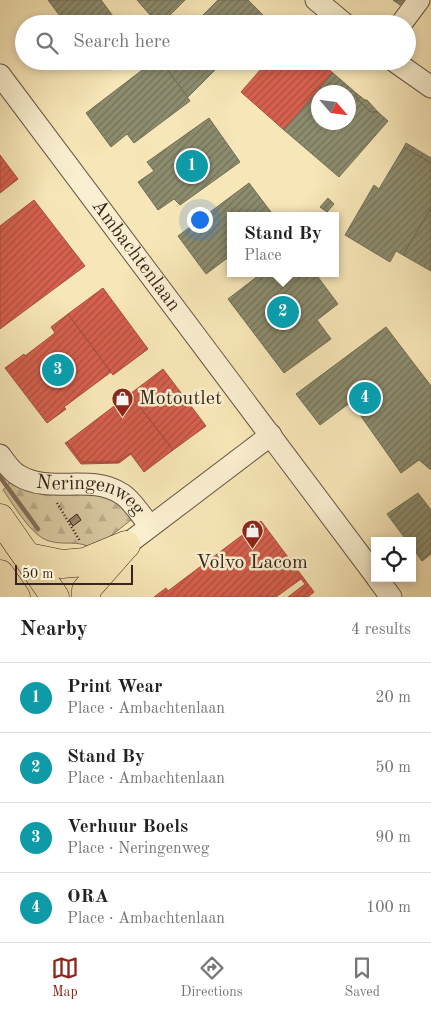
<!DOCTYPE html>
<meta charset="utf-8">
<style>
:root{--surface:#fff;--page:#f6f6f6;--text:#222;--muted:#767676;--line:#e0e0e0;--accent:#8f2418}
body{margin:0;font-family:"Old Standard TT",serif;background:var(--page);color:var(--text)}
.controls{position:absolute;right:15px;bottom:15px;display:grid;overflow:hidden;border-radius:0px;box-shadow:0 2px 8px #0003}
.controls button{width:45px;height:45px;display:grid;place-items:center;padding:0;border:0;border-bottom:1px solid var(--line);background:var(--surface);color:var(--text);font:25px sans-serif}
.compass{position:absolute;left:311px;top:85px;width:45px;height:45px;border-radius:50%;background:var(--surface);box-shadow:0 2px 8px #0003;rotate:118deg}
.scale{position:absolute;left:15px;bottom:12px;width:118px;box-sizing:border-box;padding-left:5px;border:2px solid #37251e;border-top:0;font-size:14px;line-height:18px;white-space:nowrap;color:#37251e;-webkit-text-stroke:4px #faefd0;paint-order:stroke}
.you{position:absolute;left:199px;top:219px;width:18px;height:18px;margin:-12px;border:4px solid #fff;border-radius:50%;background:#1a73e8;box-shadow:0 0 0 8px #1a73e833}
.badge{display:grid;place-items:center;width:32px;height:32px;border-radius:50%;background:var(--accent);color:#fff;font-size:16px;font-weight:700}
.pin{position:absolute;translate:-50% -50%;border:2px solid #fff;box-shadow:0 1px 5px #0006}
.popup{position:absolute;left:227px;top:212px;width:112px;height:65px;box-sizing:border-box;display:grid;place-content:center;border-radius:0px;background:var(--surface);filter:drop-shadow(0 1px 4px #0005);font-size:16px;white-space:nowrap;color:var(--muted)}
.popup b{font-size:19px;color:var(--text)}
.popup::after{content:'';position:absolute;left:50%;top:100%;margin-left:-10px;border:10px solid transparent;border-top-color:var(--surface)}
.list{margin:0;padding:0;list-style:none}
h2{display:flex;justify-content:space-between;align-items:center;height:65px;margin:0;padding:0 20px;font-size:21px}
h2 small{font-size:16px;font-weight:400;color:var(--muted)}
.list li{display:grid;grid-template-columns:32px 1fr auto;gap:15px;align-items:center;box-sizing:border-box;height:70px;padding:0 20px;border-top:1px solid var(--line)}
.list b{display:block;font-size:19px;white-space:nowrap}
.list p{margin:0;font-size:16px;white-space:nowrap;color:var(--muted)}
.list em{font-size:16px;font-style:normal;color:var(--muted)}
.icon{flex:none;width:28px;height:28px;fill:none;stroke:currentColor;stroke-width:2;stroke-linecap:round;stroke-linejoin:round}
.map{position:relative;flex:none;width:431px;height:597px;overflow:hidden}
.search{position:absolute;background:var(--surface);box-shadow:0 2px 8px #0003;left:15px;right:15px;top:15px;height:55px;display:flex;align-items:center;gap:12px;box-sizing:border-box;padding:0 18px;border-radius:28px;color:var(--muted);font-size:19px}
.sheet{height:345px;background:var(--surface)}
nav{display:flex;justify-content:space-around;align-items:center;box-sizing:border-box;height:70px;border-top:1px solid var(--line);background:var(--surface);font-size:14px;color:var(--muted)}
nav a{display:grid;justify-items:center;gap:2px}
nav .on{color:var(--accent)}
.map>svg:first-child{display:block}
.forest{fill:url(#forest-firs);stroke:#86755e}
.shops{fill:url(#shops-hatch);stroke:#a64e3f}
.industry{fill:url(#industry-hatch);stroke:#726d56;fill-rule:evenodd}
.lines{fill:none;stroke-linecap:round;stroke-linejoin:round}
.stream{stroke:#83715b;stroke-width:4.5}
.building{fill:url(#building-hatch);stroke:#37251e}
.minor-casing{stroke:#675544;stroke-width:23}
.highway-casing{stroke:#37251e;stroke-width:29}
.path{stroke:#37251e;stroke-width:2.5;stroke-dasharray:1 2.5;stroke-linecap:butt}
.minor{stroke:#faefd0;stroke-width:21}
.highway{stroke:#f7e6b7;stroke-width:28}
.labels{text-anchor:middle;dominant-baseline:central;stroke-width:5;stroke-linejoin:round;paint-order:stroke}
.street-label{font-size:20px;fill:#37251e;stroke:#faefd0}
.poi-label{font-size:20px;fill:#37251e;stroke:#faefd0;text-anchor:start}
</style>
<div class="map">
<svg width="431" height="597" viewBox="0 0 431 597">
<defs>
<pattern id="forest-firs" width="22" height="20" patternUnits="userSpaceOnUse" patternTransform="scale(1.25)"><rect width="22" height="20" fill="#d6c59d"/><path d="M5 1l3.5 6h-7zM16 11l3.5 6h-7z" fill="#b8a987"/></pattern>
<pattern id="shops-hatch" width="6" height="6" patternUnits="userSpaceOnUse" patternTransform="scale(1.25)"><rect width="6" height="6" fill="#d6604d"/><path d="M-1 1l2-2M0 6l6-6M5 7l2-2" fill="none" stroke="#ae4f3f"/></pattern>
<pattern id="industry-hatch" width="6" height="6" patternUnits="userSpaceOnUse" patternTransform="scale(1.25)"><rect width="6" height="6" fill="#8c8c6e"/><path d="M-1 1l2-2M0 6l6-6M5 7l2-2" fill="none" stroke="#73725a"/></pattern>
<pattern id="building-hatch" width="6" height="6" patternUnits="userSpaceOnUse" patternTransform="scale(1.25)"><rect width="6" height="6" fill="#9b896e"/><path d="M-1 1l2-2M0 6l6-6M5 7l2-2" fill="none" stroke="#7f705a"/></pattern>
</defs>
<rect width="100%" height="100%" fill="#f7e6b7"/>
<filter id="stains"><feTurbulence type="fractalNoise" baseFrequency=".004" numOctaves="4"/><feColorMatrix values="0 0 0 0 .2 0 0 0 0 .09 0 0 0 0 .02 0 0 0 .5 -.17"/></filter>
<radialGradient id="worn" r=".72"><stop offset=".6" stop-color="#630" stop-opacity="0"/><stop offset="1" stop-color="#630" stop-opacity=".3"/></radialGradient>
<!-- forest -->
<path class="forest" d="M11,481L124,494L131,520L94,549C76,539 66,546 49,541C31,536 14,505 3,490Z"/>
<!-- shops -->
<path class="shops" d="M268,61L321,63L333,73L284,130L241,92Z
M0,155L18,179L0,193Z
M34,200L85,266L0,329V226Z
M103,288L148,349L113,375L68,314Z
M68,314L111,372L64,407L66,409L47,423L5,368L24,354L25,356L55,333L51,327Z
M163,369L206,426L173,450L130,394Z
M130,394L173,450L144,472L130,453L118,462H82L67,442Z
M67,442L82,462H118L130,453L131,454L119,463L81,464L65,443Z
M261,521L314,592L308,597H288L305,584L301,579L276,597H154L166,588L168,591Z"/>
<!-- industry -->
<path class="industry" d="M48,0H101L119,24H66Z
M137,0H185L161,24H158Z
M218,0H248L267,19L262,24H194Z
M393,0H404L400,5Z
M154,61H161L190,101L134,143L127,134L111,147L86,113Z
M161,61H224L188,97Z
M333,73L356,93L357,99L371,112H378L388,121L339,177L284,130ZM318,92H348V122H318Z
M356,93L365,100H367L378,112H371L357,99Z
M209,118L240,162L180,205L174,199L158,210L138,182L154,171L147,162Z
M406,143L431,158V163L404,147Z
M404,147L431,163V208L403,255L396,251L390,262L345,235L374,185L379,189Z
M249,183L274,216H230V256L206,274L178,236Z
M328,198L334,204L327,212L320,207Z
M431,208V271L403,255Z
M262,273H315L338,304L317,320L331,339L284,373L228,299Z
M386,327L431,386V470L419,460L401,473L351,402L320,425L296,394Z
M418,493L431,510V554L422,561L412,547V541H407L387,514Z"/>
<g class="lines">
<!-- stream -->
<path class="stream" d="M0,477L38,529"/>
</g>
<!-- building -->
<path class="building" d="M77,514L81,520L73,526L69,520Z"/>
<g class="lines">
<defs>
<g id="minor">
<path d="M316,0L345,24"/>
<path d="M401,24L419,0"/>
<path d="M394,61L431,87"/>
<path id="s1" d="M0,75L375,575"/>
<path id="s2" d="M0,455C5,462 11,471 18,475C50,495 90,473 122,494C132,500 142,517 150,526"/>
<path d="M126,545L271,435"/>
<path d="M377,578L391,597"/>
</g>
<path id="highway" d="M0,518L55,597
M28,557L62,564L85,562L126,545
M0,574L16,597
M86,597V590L123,548"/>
</defs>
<!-- minor casing -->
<use href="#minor" class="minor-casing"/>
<!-- highway casing -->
<use href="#highway" class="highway-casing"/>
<!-- path -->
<path class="path" d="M57,503L80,541"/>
<!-- minor -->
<use href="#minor" class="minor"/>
<!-- highway -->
<use href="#highway" class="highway"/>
</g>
<!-- icons -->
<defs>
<symbol id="shop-pin" viewBox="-11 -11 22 30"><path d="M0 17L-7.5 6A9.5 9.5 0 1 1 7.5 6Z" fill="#8f2418" stroke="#faefd0"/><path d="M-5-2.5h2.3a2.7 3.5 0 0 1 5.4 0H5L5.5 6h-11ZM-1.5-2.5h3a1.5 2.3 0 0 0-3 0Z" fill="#fff"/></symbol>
</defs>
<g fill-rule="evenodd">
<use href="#shop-pin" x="110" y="386" width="25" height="34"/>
<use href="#shop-pin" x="240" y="518" width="25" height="34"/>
</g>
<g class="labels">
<!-- street labels -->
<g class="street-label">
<text stroke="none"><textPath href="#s1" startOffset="226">Ambachtenlaan</textPath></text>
<text stroke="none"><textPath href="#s2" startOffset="104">Neringenweg</textPath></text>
</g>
<!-- poi labels -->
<g class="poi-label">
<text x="139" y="399">Motoutlet</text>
<text x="252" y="563" text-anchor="middle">Volvo Lacom</text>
</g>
</g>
<rect width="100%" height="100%" filter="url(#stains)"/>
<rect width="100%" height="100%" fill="url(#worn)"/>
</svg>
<div class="controls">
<button><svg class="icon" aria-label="locate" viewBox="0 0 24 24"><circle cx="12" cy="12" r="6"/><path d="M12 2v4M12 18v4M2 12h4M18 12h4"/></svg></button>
</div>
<svg class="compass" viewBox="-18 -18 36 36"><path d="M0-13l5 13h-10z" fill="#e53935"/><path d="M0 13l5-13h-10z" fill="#767676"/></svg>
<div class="scale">50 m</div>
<div class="you"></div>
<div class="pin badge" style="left:192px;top:166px;background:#0f9aa8">1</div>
<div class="pin badge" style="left:283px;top:312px;background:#0f9aa8">2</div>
<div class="popup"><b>Stand By</b>Place</div>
<div class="pin badge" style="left:58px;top:370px;background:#0f9aa8">3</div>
<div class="pin badge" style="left:365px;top:398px;background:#0f9aa8">4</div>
<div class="search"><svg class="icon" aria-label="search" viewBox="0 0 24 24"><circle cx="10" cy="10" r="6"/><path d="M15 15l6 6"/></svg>Search here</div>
</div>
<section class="sheet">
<h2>Nearby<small>4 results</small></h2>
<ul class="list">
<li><span class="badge" style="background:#0f9aa8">1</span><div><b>Print Wear</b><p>Place · Ambachtenlaan</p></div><em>20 m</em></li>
<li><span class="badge" style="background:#0f9aa8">2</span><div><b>Stand By</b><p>Place · Ambachtenlaan</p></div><em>50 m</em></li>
<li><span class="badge" style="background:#0f9aa8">3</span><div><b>Verhuur Boels</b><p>Place · Neringenweg</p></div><em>90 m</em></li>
<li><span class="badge" style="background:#0f9aa8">4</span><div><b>ORA</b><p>Place · Ambachtenlaan</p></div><em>100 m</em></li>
</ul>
</section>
<nav>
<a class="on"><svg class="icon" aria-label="map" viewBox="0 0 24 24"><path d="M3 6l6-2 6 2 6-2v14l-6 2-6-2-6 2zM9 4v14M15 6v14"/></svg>Map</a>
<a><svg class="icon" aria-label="directions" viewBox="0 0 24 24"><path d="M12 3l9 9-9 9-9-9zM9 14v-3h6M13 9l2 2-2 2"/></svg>Directions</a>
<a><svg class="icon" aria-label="saved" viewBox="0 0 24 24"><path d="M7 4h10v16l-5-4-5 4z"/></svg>Saved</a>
</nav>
